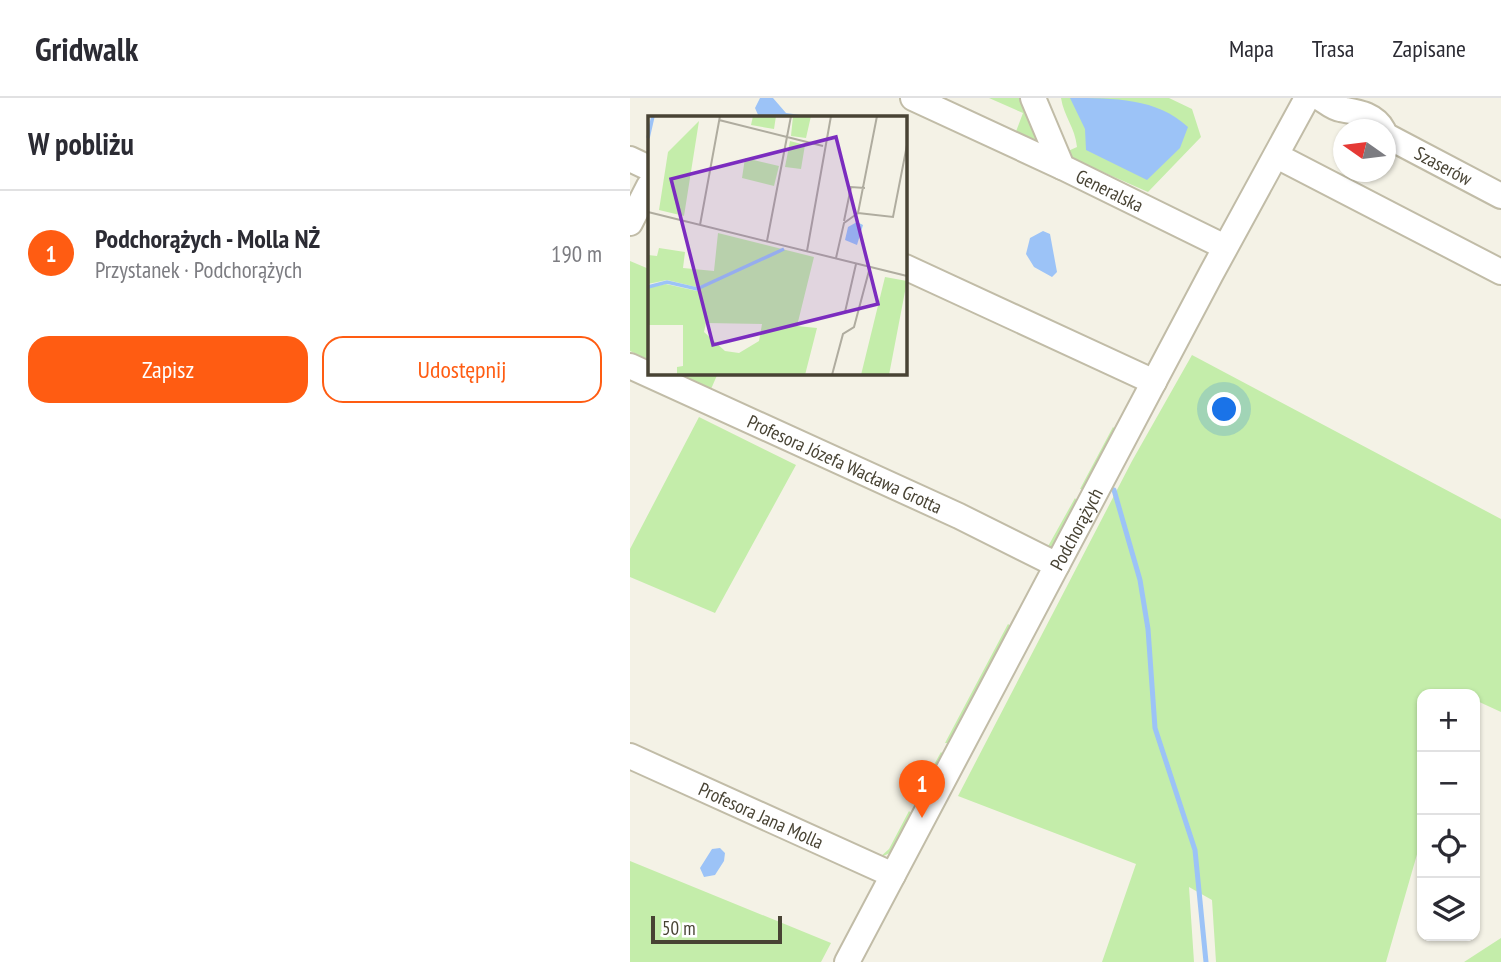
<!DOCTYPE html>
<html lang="pl">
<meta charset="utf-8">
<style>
:root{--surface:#fff;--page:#f2f2f3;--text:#2b2b33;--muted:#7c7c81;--line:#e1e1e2;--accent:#ff5c12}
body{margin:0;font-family:"PT Sans Narrow",sans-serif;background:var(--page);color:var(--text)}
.controls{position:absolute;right:21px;bottom:21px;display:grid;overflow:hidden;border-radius:14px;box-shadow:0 2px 5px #0004}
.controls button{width:63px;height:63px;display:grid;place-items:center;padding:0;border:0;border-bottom:2px solid var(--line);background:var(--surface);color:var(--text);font:35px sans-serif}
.compass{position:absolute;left:703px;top:21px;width:63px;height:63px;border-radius:50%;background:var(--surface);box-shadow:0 2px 5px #0004;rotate:284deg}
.scale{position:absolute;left:21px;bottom:18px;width:131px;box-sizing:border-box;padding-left:7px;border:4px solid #484334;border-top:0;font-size:19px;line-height:24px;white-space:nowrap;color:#484334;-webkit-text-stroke:5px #fff;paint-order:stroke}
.you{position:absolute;left:595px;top:312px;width:24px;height:24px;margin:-18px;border:5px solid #fff;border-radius:50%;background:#1a73e8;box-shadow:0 0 0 10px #1a73e833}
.badge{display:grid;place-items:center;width:46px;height:46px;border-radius:50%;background:var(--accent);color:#fff;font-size:23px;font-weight:700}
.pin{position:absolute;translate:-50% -58px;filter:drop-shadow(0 2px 4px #0008)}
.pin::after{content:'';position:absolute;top:37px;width:24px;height:21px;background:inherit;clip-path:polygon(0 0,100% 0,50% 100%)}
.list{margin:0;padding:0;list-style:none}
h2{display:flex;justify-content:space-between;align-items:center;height:91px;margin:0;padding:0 28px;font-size:30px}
h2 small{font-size:23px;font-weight:400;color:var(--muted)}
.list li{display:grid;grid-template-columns:46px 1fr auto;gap:21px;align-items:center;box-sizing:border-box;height:126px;padding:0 28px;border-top:2px solid var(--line)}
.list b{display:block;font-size:26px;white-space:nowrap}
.list p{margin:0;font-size:23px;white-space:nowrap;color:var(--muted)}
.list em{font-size:23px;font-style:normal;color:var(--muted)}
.actions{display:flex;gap:14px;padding:21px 28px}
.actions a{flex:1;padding:16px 0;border:2px solid var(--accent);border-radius:21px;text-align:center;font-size:24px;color:var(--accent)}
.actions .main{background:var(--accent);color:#fff}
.icon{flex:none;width:38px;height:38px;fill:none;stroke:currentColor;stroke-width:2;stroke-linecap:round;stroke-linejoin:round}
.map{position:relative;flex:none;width:871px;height:864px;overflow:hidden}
header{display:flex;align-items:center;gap:42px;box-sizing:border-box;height:98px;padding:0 35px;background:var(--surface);border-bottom:2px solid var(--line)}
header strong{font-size:33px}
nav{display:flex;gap:38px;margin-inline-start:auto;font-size:24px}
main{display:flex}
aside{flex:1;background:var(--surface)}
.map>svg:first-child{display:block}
.green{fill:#c4edaa}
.water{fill:#9cc3f7}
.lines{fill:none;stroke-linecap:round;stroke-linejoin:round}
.stream{stroke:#9cc3f7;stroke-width:5}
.minor-casing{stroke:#c1bca7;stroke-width:28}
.minor{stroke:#fff;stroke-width:24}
.labels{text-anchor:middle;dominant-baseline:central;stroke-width:6;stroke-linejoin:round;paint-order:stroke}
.street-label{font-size:19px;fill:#484334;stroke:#fff}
.inset-river{fill:none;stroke:#9cc3f7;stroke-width:3.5}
.inset-road{fill:none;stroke:#afac9f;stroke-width:2}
.view{fill:#7b2cbf;fill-opacity:0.15;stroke:#7b2cbf;stroke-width:3.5}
.inset-edge{fill:none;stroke:#484334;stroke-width:3.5}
</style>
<header>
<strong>Gridwalk</strong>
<nav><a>Mapa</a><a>Trasa</a><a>Zapisane</a></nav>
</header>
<main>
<aside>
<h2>W pobliżu<small></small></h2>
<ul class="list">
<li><span class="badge">1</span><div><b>Podchorążych - Molla NŻ</b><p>Przystanek · Podchorążych</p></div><em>190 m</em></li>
</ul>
<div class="actions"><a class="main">Zapisz</a><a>Udostępnij</a></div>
</aside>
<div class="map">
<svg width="871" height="864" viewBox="0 0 871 864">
<rect width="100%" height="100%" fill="#f4f2e6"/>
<!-- green -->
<path class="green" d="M359,0H395L410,42L407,45L385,36L393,15Z
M431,0H539L562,11L571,39L518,94L441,60L438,53L447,49C445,29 434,19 431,0Z
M0,163L19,171V262L0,253Z
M562,257L871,421V614L845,602V596H792V739L756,864H586L582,802L559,789L564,864H472L506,766L328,698L502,363Z
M46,275H88L81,291Z
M69,319L166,367L85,515L0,479V451Z
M483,329L486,332L454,391H450Z
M445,400L448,405L424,448L416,452Z
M378,526L382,529L320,645H315Z
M311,654L314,657L289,704L284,703Z
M279,713L282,716L262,754L249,760L259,751Z
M0,763L201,845L191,864H0Z
M871,840V864H834Z"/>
<!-- water -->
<path class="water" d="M130,0H143L156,15L185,19H129L125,10Z
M440,0C484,0 527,0 558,29L550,50L517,82L456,52L455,31Z
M413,133L420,136L427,174L422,179L404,169L396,156L400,140Z
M90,750L95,755L94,763L85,777L74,779L70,770L82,751Z"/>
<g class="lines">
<!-- stream -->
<path class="stream" d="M484,392L510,482L518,531L525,630L565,752L576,864"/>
<defs>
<g id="minor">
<path d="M283,0L432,69"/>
<path id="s1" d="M403,0L432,69L595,149"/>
<path d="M690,0C695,3 703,10 710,11C725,14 744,15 753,32"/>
<path id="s2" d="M755,37L871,98"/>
<path d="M647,58L871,174"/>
<path d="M0,61L19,70"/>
<path d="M0,125L19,88"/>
<path d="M275,169L524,284"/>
<path id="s3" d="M0,268L329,418L427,467"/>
<path id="s4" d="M0,658L263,777"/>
<path id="s5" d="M217,864L581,176L677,0"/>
</g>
</defs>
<!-- minor casing -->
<use href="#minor" class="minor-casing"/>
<!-- minor -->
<use href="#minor" class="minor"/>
</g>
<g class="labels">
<!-- street labels -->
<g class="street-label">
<text stroke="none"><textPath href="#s2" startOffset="66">Szaserów</textPath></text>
<text stroke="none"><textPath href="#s1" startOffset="128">Generalska</textPath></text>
<text stroke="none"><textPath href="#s3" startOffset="236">Profesora Józefa Wacława Grotta</textPath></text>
<text stroke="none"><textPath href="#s5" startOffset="490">Podchorążych</textPath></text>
<text stroke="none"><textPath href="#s4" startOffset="144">Profesora Jana Molla</textPath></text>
</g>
</g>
<!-- overview -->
<g transform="translate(18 18)">
<rect width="259" height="259" fill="#f4f2e6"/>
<path d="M105,0H128L126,13L103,9ZM145,0H163L158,22L143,20ZM51,5L36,100L11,94L20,36ZM142,25L157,29L153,53L137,51ZM97,42L131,50L126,70L94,62ZM70,117L166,141L149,210L169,212L157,259H29V251L35,250V209H0V172L18,168L49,175L64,166L48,171L19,164L0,168V139L9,140L11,132L37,136L35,152L66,155ZM58,207L114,208L111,225L91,237L77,235L56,216ZM237,161L259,165L241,259H213Z" fill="#c4edaa" fill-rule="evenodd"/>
<path d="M209,106L215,109L209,129L197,124L200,111Z" fill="#9cc3f7"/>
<path class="inset-river" d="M0,22L5,0M0,171L19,166L49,173L136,133"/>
<path class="inset-road" d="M71,4L175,30M0,96L259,160M210,97L245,101L259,29M196,105L203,71L217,72M52,109L72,0M119,125L143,0M159,135L183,0M188,142L196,107L210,97L229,0M197,196L208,148M184,259L195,218L206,211L222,151"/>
<path class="view" d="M188,21L230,188L65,229L23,63Z"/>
<rect width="259" height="259" class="inset-edge"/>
</g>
</svg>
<div class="controls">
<button>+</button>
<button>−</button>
<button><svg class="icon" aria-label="locate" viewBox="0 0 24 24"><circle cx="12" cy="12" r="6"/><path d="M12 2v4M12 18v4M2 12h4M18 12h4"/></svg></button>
<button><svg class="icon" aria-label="layers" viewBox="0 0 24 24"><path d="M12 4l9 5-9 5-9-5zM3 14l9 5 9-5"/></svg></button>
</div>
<svg class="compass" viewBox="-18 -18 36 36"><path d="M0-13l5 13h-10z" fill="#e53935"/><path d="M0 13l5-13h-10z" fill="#7c7c81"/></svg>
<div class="scale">50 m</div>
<div class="you"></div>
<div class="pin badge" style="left:292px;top:720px">1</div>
</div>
</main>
